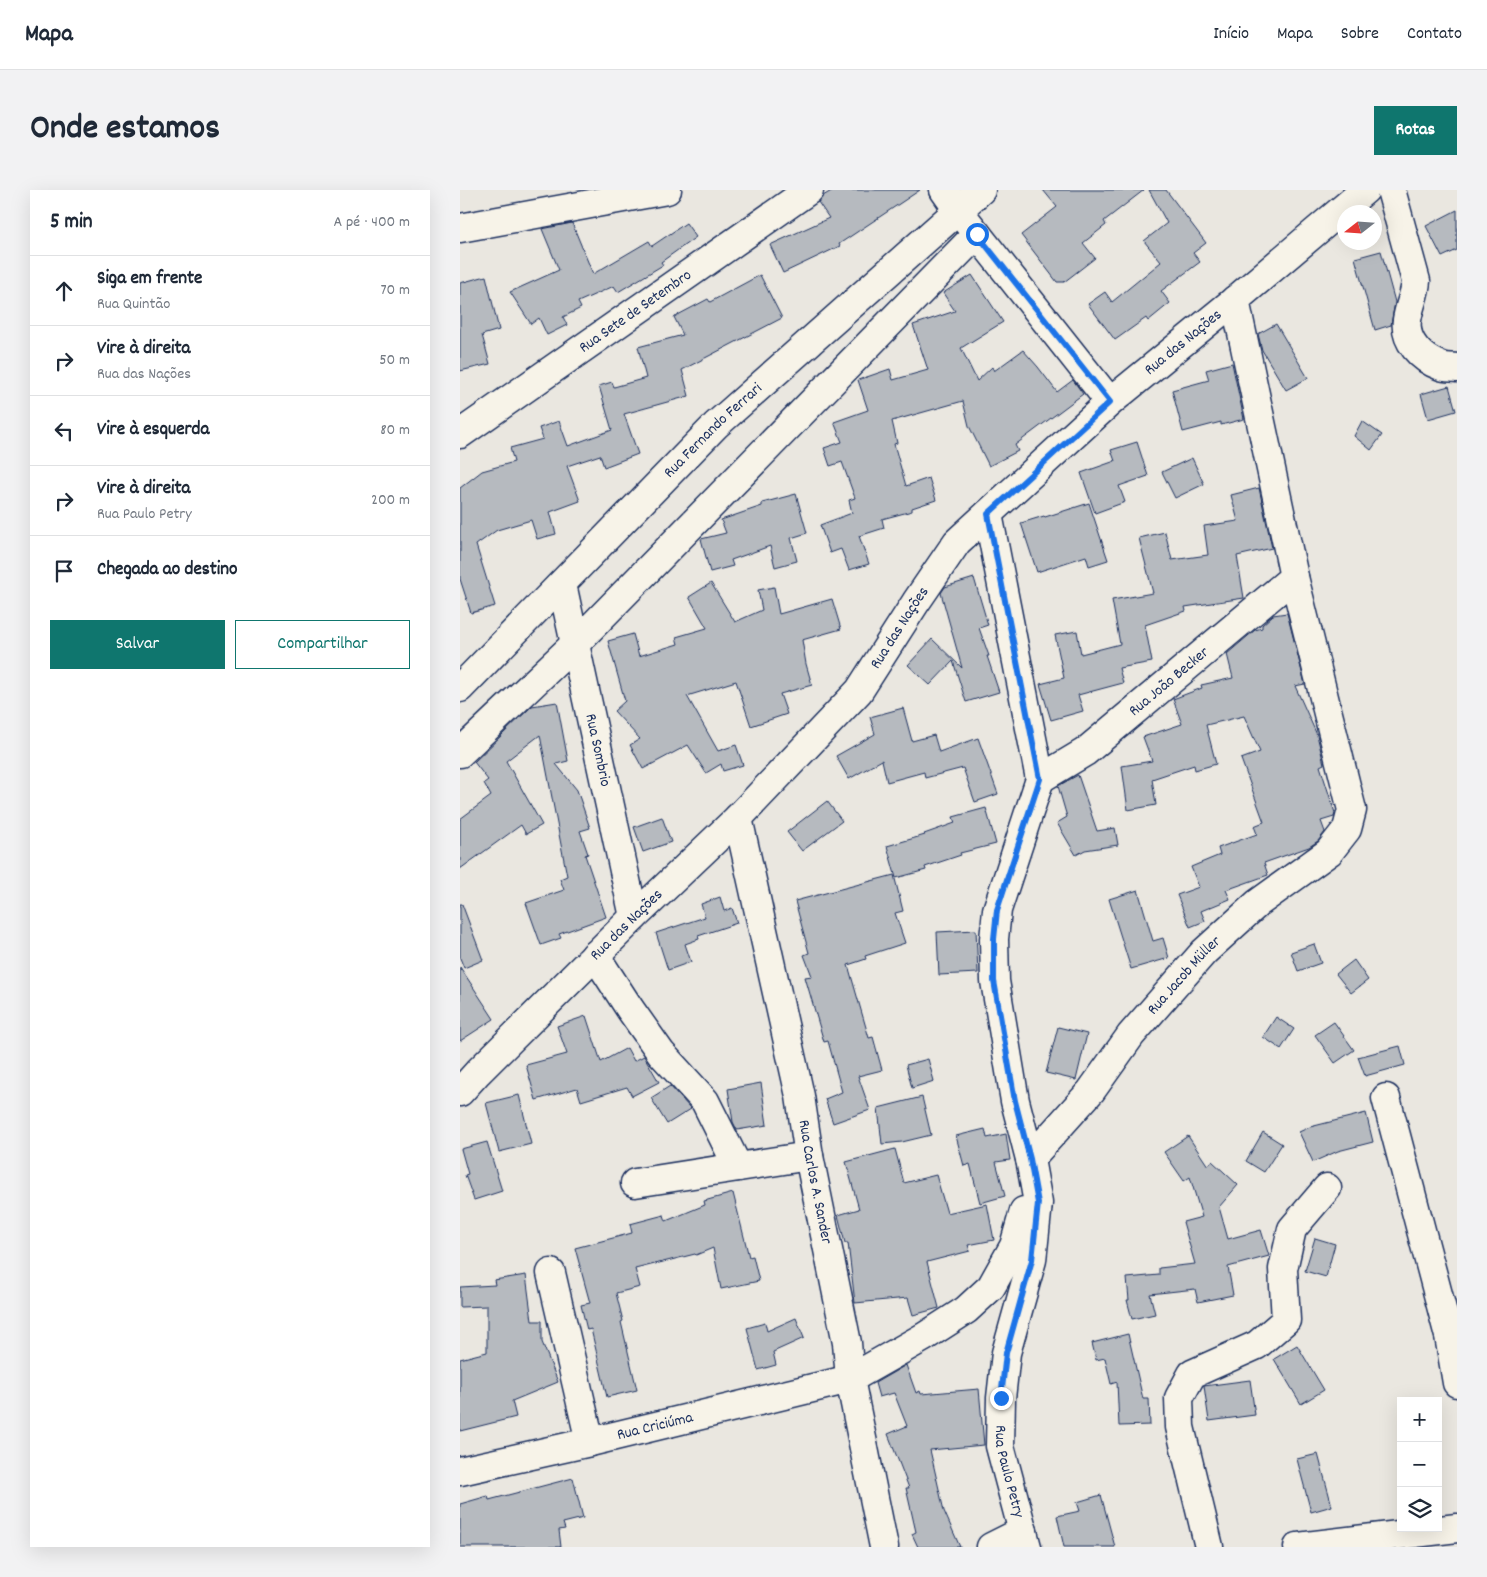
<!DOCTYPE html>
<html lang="pt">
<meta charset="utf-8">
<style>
:root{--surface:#fff;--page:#f2f2f3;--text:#1f2937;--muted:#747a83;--line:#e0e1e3;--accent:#0f766e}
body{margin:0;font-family:Dekko,sans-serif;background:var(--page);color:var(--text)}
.controls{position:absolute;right:15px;bottom:15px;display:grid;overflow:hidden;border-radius:0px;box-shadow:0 5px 20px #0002}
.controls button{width:45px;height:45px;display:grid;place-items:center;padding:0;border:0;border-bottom:1px solid var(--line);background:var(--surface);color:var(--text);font:25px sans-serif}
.compass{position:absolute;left:877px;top:15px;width:45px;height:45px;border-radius:50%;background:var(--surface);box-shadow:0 5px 20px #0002;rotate:253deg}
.stop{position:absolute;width:15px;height:15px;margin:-11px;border:4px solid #1a73e8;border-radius:50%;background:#fff}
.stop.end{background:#1a73e8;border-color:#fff;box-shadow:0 1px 5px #0008}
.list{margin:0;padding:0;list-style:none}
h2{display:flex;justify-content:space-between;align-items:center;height:65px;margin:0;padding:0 20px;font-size:21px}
h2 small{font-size:16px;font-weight:400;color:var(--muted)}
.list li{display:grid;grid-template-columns:32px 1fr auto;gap:15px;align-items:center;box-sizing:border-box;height:70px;padding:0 20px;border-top:1px solid var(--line)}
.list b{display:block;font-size:19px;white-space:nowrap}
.list p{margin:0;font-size:16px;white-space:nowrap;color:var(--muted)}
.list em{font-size:16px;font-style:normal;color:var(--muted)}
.actions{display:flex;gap:10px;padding:15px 20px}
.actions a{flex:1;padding:11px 0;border:1px solid var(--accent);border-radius:0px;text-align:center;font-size:18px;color:var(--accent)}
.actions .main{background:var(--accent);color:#fff}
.icon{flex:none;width:28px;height:28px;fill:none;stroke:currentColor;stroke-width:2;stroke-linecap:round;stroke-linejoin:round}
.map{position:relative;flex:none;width:997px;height:1357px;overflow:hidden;border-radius:0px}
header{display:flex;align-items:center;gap:30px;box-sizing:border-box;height:70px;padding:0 25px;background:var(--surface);border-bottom:1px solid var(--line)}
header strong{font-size:24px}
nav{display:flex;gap:28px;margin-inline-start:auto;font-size:18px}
.intro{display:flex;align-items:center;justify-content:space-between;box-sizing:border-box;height:120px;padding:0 30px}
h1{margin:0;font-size:35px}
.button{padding:12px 22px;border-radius:0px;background:var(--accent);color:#fff;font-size:18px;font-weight:700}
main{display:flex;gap:30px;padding:0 30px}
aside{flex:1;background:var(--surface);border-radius:0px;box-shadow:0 5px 20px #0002}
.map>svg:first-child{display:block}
.building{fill:#b6babf;stroke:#1b2f5e}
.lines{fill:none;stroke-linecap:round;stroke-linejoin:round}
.minor-casing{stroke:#1b2f5e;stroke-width:31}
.major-casing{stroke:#1b2f5e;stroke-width:31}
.minor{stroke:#f7f3e8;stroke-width:28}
.major{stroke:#f7f3e8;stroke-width:28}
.route{stroke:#1a73e8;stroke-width:6}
.labels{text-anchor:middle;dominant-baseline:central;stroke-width:4;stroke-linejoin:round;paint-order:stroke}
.street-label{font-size:16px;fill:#1b2f5e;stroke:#f7f3e8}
</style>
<header>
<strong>Mapa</strong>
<nav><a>Início</a><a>Mapa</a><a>Sobre</a><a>Contato</a></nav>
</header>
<div class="intro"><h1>Onde estamos</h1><a class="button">Rotas</a></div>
<main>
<aside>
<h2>5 min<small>A pé · 400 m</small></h2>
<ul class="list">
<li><svg class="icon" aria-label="ahead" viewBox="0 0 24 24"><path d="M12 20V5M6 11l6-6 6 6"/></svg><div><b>Siga em frente</b><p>Rua Quintão</p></div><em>70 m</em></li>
<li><svg class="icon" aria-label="right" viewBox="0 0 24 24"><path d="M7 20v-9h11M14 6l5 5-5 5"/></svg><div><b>Vire à direita</b><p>Rua das Nações</p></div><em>50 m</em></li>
<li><svg class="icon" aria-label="left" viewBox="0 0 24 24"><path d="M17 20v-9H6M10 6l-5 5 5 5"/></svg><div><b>Vire à esquerda</b></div><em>80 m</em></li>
<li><svg class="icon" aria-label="right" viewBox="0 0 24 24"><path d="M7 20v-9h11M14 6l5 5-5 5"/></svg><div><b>Vire à direita</b><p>Rua Paulo Petry</p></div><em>200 m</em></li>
<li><svg class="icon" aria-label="arrive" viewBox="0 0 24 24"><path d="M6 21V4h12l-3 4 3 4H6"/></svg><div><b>Chegada ao destino</b></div></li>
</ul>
<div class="actions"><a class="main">Salvar</a><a>Compartilhar</a></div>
</aside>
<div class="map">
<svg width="997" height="1357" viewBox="0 0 997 1357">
<rect width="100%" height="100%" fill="#eae7e0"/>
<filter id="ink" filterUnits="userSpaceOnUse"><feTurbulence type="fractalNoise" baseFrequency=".02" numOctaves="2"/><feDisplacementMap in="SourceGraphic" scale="10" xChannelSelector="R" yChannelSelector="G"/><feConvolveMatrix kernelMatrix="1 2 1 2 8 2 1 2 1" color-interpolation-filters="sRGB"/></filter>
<g filter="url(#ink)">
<!-- building -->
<path class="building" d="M373,0H460L379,54L380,56L323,83L310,55L369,28L358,12L363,6Z
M583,0H684L644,31L646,35L623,53L635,68L604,92H597L561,45L597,17Z
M689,0H706L746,53L733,63L740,72L701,101L710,113L688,131L686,128L655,150L628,114L645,102L652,112L701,72L684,51L707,33Z
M997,20V60L982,67L966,36Z
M112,33L133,84L189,51L192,56L226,33L236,47L201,72L203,75L158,102L154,96L118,112L121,118L103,127L107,135L87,145L79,128L71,134L50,102L99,80L82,39Z
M921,61L935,112L931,135L915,140L895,68Z
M300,85L322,128L222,180L229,206L164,224L178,264L144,277L140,265L107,276L120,311L90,322L96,344L77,349L71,330L37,340L16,355L35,416L11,423L0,389V298L22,281L54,272L50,258L83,249L79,238L99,231L108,256L152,240L139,196L152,192L154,197L186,188L178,157L223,145L214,127L248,109L250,112Z
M512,85L543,132L501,158L517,191L532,177L534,181L563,160L578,177L597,202L613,190L623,204L555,255L558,261L529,276L509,236L503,211L432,231L437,253L434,254L446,296L469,288L476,310L452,318V321L422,329L424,338L399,346L409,374L389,380L381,359L370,363L360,335L392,323L389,310L395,308L382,272L370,276L364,258L382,252L374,232L408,220L398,190L430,179L433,190L468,180L453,135L495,121L483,103Z
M26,86L39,140L22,145L30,174L0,181V93Z
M816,134L848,188L826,200L802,160L798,144Z
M772,173L784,229L761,235V232L723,242L712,200L749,190L746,180Z
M989,196L996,221L968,229L961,204Z
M902,231L922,245L911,260L894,246Z
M677,252L688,286L659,296L665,312L635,323L621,283L655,271L651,260Z
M732,268L744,294L715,308L702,282Z
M799,298L812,358L777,366L784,408L725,417L726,421L685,435L692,472L659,478L663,493L618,505L623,521L591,530L580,494L604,488L595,445L617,441L621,464L660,454L652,410L693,403L679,348L705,342L712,370L748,365L744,336L778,331L771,305Z
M336,304L347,343L331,348L337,371L315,377L310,356L271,370L273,376L250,382L241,349L266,343L261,330L302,316V313Z
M629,313L648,370L629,376L626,366L577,382L561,333L584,326L585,327Z
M514,388L528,435L519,438L529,466H527L539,502L506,512L493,471L470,495L448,475L472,449L502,478L481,403L485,397Z
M251,393L275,432L302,420L298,400L314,397L319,424L372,409L381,439L342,450L346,474L352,495L320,504L327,524L291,536L276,491L227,506L258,561L276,555L283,575L263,581L261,574L246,583L228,555L183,579L170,555L180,549L154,521L165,511L148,451L173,444L179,466L218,454L216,447L247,438L229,407Z
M827,423L845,494L835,496L857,545L864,574L860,576L875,623L874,627L861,631L865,642L858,651L849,657L804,673L808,685L766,700L770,709L741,721L745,731L730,737L717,705L739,697L731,677L760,665L758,658L797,644L794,636L804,632L781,569L800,562L784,526L746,535L756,574L735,580L734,575L692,589L696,615L668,620L662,576L692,571L683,547L722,534L713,509L742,498L741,495L773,488L767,464L795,440L802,438V435L813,425Z
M97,512L108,571L96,574L117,600L130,638L120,641L128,664L125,665L146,727L99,744L101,748L81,755L66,713L104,700L100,689L107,686L80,545L46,571L82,635L66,644L61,635L0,679V629L31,606L24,593L28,590L14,572L72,516Z
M443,518L452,551L474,545L479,562L518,548L538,604L515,612L503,578L465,588L464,582L427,592L422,570L389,589L376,566L415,544L410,527Z
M618,585L637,641L655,638L658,655L625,660L616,665L597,633L607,627L598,596Z
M367,611L382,631L342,661L327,642Z
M526,618L536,654L500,663L501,665L465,677L466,680L436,688L427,656L465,645L464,644L495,633L493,627Z
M202,627L211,652L183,662L174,637Z
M434,685L443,721L435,723L445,753L405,766L406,769L388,775L409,848L413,847L422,880L398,886L410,920L373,933L365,909L382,902L368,851L364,852L345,787L352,786L344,765L349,763L335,711Z
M678,700L693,751L703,748L709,768L671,779L649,709Z
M260,707L264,721L272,718L277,733L238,746L239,749L225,754L231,772L208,780L196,743L245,727L241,714Z
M0,714H2L23,770L4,778L0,768Z
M516,740L518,783L479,785L477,742Z
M854,754L861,773L838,781L831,762Z
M894,770L908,790L891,803L876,784Z
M0,777L34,829L0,851Z
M126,826L141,872L167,858L174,871L184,866L199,892L172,906L167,897L121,911L117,898L76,910L66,875L107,864L97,836Z
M816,827L834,839L821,859L803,847Z
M874,832L894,860L875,873L855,845Z
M598,837L627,844L616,890L586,883Z
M940,856L945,875L905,886L898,867Z
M468,869L474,891L452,898L446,875Z
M301,893L307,935L277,940L273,932L268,899Z
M210,896L231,919L207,934L191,908Z
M59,905L71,954L39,962L26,913Z
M462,907L471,945L442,952L422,954L418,918Z
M906,923L913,952L878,961L853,972L839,942L850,937Z
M525,939L527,948L546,944L550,970L536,972L545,1006L520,1013L510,974L504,976L496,946Z
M803,942L822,954L804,982L786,971Z
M728,946L748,976L752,971L778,995L759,1017L768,1049L801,1040L809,1066L768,1077L773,1105L738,1112L735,1099L690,1104L695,1124L672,1129L667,1110H669L667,1088L699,1085V1078L735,1074L723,1032L742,1027L730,987L724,991L704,962Z
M27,952L42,1001L14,1010L5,985L8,984L1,959Z
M435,959L444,993L476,985L487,1023L527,1014L534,1050L508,1055L510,1061L467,1072L479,1118L453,1125L448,1108L395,1113L388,1053H385L378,1025L399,1019L386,972Z
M273,1003L289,1067L293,1066L299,1091L261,1099L253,1058L236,1065L235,1064L175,1079L180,1097L156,1103L163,1131L161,1132L177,1200L147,1207L131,1139L127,1140L121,1115L130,1113L115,1058L172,1043L170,1034L204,1025L206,1031L245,1015L244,1011Z
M855,1048L875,1054L866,1087L845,1081Z
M66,1085L72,1131H82V1152L98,1192L52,1211L56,1227L0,1241V1169L27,1162V1116L0,1117V1097L35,1095L34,1090Z
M336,1128L344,1148L313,1162L316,1175L298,1180L287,1138L305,1133L307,1141Z
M668,1144L683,1209H689L690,1235L659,1236L657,1192L651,1194L645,1168L636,1170L632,1153Z
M837,1155L864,1200L841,1214L814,1169Z
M446,1175L456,1203L460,1201L461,1204L519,1199L524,1255L470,1260L484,1321L500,1357H458L452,1344L456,1342L446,1298H449L428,1244L447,1236L434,1203L419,1207L415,1193Z
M790,1190L795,1225L749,1231L744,1196Z
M858,1264L872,1316L851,1322L837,1269Z
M113,1288L123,1328L103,1333L105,1339L99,1340L101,1357H0V1314L28,1306L29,1310Z
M641,1305L655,1357H604L597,1326L620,1321L617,1312Z"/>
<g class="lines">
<defs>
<g id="minor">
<path d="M931,0L956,91C955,105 949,116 947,130C944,151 961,169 981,176C986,178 992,177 997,178"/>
<path d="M505,29L650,212"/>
<path d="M0,38L207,0"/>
<path id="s1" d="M528,324L580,589L537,720L534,749L535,791L555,911L570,969L578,1013L572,1070L546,1163L541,1208L540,1256L567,1357"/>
<path id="s2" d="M102,394L174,727"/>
<path d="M0,563L115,454L517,44"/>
<path id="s3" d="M580,589L625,562L834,387"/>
<path id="s4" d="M278,628L340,906L349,966L387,1153L390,1189L424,1357"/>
<path d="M135,765L170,819L201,863L245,911L278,977"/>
<path id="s5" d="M0,902L18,882L174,727L278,628L399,501L456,412L497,352L650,212L775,110L905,0"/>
<path d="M926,908L989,1146L997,1193"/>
<path id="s6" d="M570,969L631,901L671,845L744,762L798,713L869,662L887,639L892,620L834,387L775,110"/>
<path d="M175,993L349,966"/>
<path d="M91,1083L130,1252"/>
<path id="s7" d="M0,1281L130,1252L390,1189L464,1147L506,1120L531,1097L554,1056L564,1021"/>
<path d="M531,1357L563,1341"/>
<path d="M749,1357L720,1237L719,1208L732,1184L797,1155L826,1130L823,1079L832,1039L867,998"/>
<path d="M838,1357L997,1338"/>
</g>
<g id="major">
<path d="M484,0L498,20"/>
<path id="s8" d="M0,244L349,0"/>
<path id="s9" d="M0,498L256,235L521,0"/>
</g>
</defs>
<!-- minor casing -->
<use href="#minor" class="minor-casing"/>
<!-- major casing -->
<use href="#major" class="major-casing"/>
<!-- minor -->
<use href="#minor" class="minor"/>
<!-- major -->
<use href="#major" class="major"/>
</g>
</g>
<g class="lines" filter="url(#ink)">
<!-- route -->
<path class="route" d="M517,44L650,212L528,324L580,589L537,720L534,749V791L555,911L570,969L578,1013L572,1070L546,1163L541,1208"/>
</g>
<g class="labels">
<!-- street labels -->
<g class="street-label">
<text stroke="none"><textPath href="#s8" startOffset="214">Rua Sete de Setembro</textPath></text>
<text stroke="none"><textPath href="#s5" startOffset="1046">Rua das Nações</textPath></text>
<text stroke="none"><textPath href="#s9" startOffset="361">Rua Fernando Ferrari</textPath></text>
<text stroke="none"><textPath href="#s5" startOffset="641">Rua das Nações</textPath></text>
<text stroke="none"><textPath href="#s3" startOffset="162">Rua João Becker</textPath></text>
<text stroke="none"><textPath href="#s2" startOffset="170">Rua Sombrio</textPath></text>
<text stroke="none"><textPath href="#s5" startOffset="236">Rua das Nações</textPath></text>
<text stroke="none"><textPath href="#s6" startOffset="240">Rua Jacob Müller</textPath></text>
<text stroke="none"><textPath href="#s4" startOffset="372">Rua Carlos A. Sander</textPath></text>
<text stroke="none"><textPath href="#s7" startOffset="200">Rua Criciúma</textPath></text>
<text stroke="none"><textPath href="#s1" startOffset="979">Rua Paulo Petry</textPath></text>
</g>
</g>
</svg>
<div class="controls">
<button>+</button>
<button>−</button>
<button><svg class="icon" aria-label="layers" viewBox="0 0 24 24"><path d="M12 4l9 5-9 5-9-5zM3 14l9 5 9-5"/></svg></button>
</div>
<svg class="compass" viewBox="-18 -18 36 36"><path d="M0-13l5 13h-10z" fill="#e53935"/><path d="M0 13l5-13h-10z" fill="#747a83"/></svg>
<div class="stop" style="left:517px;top:44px"></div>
<div class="stop end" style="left:541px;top:1208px"></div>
</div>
</main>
